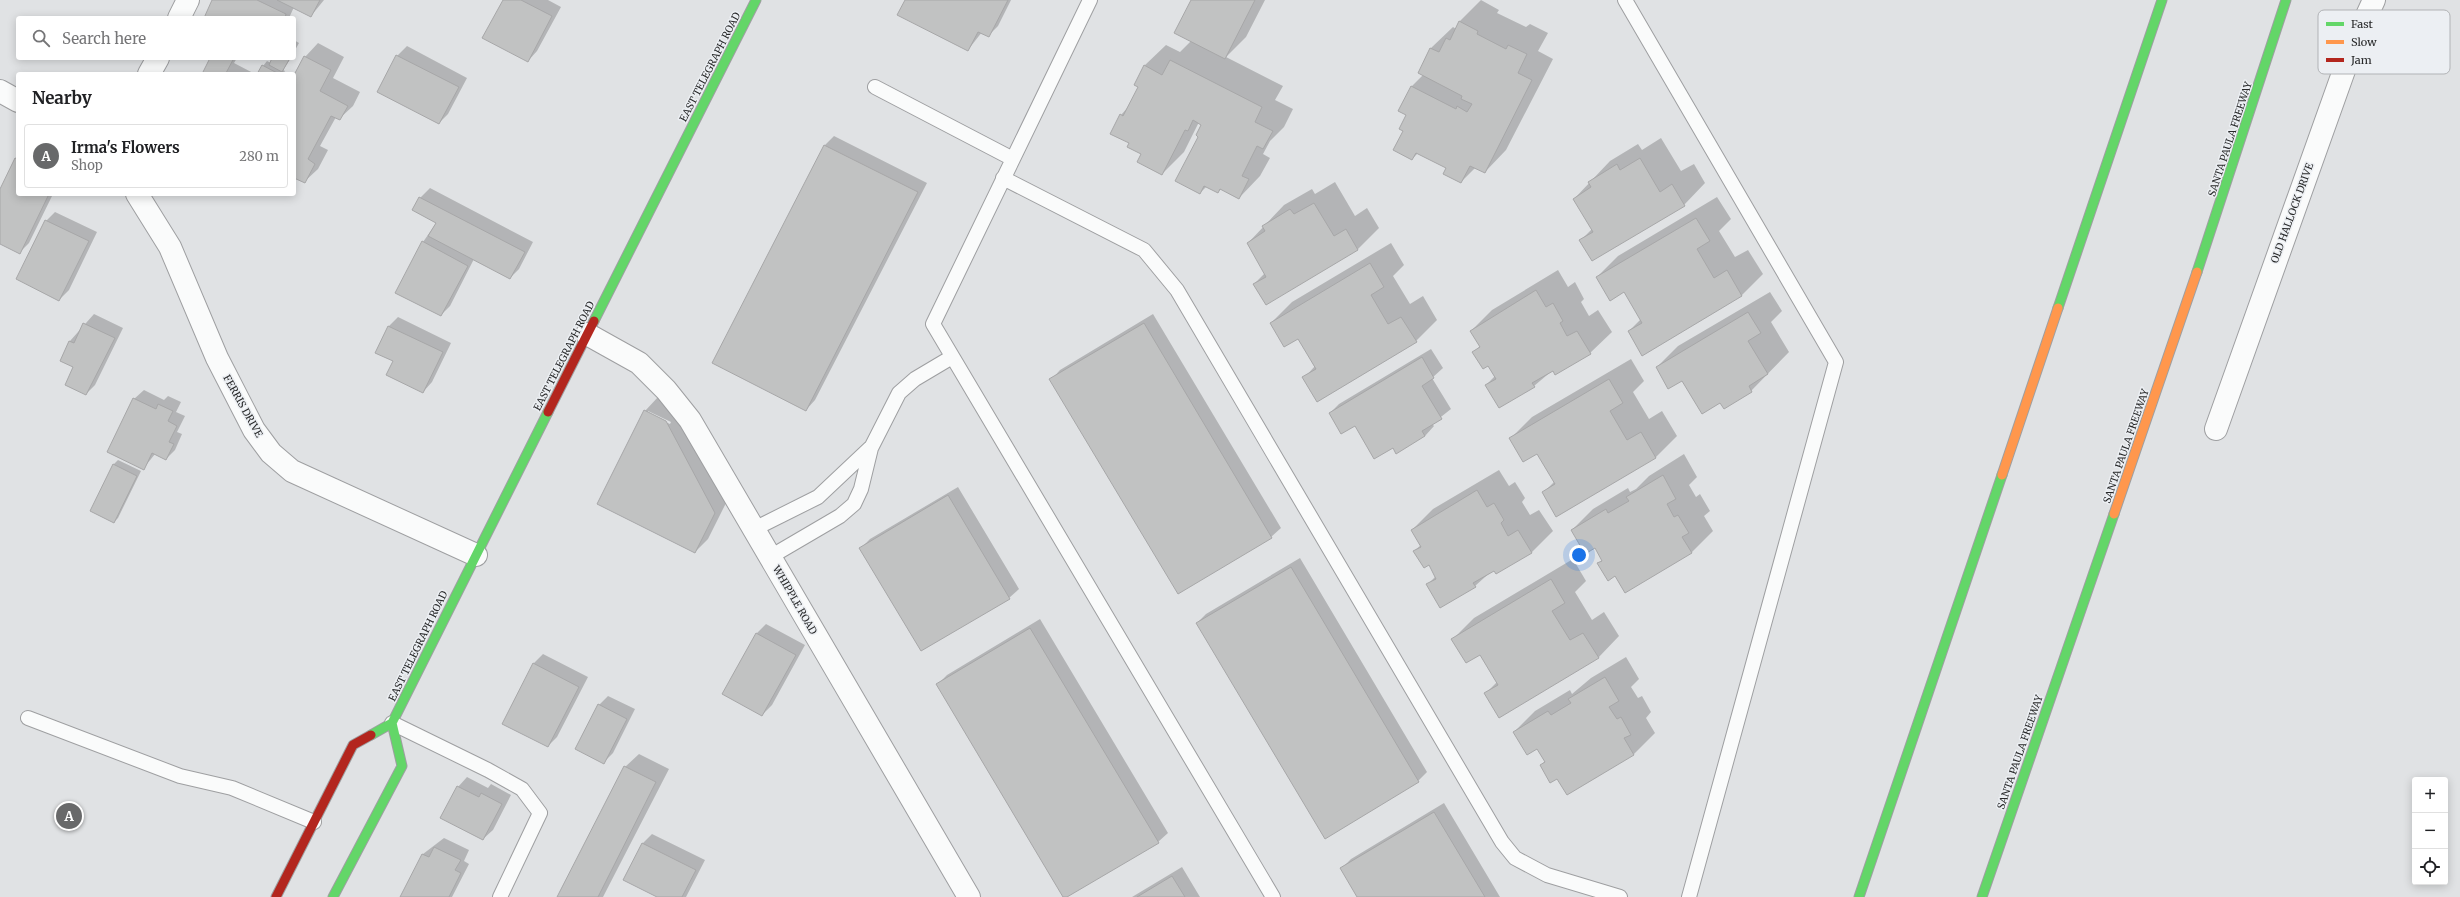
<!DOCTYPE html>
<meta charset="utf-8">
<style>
:root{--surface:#fff;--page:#f6f6f6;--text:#202124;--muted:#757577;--line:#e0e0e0;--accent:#68696a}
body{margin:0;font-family:Merriweather,serif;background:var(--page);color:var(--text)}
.controls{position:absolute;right:12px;bottom:12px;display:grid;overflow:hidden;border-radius:4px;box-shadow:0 2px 10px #0003}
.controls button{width:36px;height:36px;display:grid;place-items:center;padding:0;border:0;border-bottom:1px solid var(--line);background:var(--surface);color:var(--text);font:20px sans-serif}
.you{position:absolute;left:1579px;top:555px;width:14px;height:14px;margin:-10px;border:3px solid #fff;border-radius:50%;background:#1a73e8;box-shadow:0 0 0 6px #1a73e833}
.badge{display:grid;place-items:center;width:26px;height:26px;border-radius:50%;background:var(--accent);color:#fff;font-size:13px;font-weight:700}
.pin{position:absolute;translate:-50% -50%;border:2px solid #fff;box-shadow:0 1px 4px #0006}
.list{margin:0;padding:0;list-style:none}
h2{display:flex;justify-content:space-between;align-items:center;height:52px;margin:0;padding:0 16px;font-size:17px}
h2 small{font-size:13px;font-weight:400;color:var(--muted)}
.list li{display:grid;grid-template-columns:26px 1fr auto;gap:12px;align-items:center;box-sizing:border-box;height:64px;margin:0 8px 8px;padding:0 8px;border:1px solid var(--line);border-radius:4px}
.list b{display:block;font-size:15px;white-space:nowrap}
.list p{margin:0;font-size:13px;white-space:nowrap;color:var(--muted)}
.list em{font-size:13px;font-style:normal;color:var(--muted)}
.icon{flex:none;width:22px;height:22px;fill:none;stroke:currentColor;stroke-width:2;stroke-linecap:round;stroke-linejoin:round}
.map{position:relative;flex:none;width:2460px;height:897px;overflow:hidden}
.search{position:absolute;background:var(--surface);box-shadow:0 2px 10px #0003;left:16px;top:16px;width:280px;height:44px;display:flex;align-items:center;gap:10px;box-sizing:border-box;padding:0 14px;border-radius:4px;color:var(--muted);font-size:15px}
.panel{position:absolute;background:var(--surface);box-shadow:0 2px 10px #0003;left:16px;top:72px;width:280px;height:124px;border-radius:4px}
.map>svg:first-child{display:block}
.shadow{fill:#0003;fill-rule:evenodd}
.building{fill:#c1c2c2;stroke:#a7a7a8}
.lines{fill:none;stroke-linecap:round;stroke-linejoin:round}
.lane-casing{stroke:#9e9fa1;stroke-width:16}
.street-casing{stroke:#9e9fa1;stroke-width:24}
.fast-casing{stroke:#9e9fa1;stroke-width:11}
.slow-casing{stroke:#9e9fa1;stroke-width:11}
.jam-casing{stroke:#9e9fa1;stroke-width:11}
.lane{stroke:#fafbfb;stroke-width:14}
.street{stroke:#fafbfb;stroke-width:22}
.fast{stroke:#63d668;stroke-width:9}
.slow{stroke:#ff974d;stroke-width:9}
.jam{stroke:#b3261e;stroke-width:9}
.labels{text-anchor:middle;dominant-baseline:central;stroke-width:3;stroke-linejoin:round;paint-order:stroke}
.street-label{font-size:10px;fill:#272829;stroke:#eceff3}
.key{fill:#eceff3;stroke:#b1b3b6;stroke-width:1}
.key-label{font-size:11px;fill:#272829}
</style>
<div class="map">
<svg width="2460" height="897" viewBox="0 0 2460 897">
<rect width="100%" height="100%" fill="#e0e2e4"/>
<!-- shadow -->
<path class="shadow" d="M214,0H324L311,16L294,7L289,18H205Z
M504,0H548L561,7L537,51L528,61Z
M906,0H1011L998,26L989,35L982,32L968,50Z
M1193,0H1265L1246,37L1226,57L1283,86L1275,100L1293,109L1284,127L1270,141L1263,154L1270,158L1260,176L1239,198L1221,189L1218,192L1207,186L1200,193L1199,136L1203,124L1199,122L1184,152L1162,174L1130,142L1121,115L1129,106L1139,87L1144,66L1166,45L1180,52L1191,41Z
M1481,0L1499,10L1497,13L1526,27L1530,24L1548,33L1538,51L1553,59L1506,150L1485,172L1476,167L1461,182L1447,167L1418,153L1412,159L1404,131L1411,87L1423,75L1419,73L1431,48L1453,27L1456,29L1460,21Z
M294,40L299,43L294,52Z
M318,43L344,57L333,78L360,92L353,106L339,119L336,117L320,146L328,150L318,169L304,182L294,177V77L305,57Z
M407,46L467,78L448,114L439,123L397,56Z
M211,58H237L234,63L255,74H203Z
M273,58H291L283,70L285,71L283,74H258L263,66L267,61L271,63Z
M834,136L927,183L815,400L806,410L713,363L825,145Z
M1661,138L1681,171L1694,164L1705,183L1684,205L1581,240L1592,229L1574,199L1610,161L1638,144L1642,150Z
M18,157V194H53L29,243L19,253L0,243V192Z
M1335,182L1355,216L1367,208L1379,228L1358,249L1266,304L1254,284L1265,273L1248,243L1284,205L1312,189L1315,194Z
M430,188L533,242L519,269L510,278L474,259L450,306L441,315L423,242L437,222L414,210L420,198Z
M1717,197L1731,219L1719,231L1735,257L1748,250L1763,274L1742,295L1629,331L1641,319L1624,291L1597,277L1618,256Z
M55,212L97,232L69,290L59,300L46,221Z
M1391,243L1404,265L1393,276L1410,304L1423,296L1437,320L1416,341L1304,378L1315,366L1299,337L1271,323L1292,302Z
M1558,270L1568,287L1575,282L1584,299L1581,302L1589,316L1598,310L1612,332L1590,353L1553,370L1534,386L1486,385L1495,376L1488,365L1474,352L1480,346L1471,331L1492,310Z
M1770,292L1782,311L1771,322L1789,352L1751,391L1720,402L1657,367L1678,346Z
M94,314L123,328L95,385L86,394L75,367L61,360L70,341Z
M1153,314L1281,528L1271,537L1051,380L1060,370Z
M398,317L451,343L432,382L423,392L394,361L376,352L389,326Z
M1431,349L1443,368L1432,378L1451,409L1432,424L1434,426L1425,436L1393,447L1355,424L1330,413L1339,404Z
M1631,359L1644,381L1633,392L1649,419L1662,411L1677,436L1656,457L1557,516L1543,493L1555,481L1538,453L1510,439L1532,417Z
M144,390L164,400L168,396L181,402L176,412L185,416L177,432L182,434L175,450L166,459L155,454L143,469L134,399Z
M658,397L679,408L728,499L708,539L695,552L645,411ZM648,411L671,422L670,424L648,414Z
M1684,454L1697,477L1689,485L1696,497L1700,494L1710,511L1704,516L1713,531L1691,553L1616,575L1599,563L1603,559L1595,546L1572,530L1593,509L1628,488L1630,492L1636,489L1649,476Z
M118,460L141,471L118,518L114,522V464Z
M1499,470L1509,486L1515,482L1525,498L1522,502L1530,515L1539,510L1553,531L1531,553L1494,569L1475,586L1427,585L1436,576L1429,564L1414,551L1421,545L1412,530L1433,509Z
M958,487L1019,589L1009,598L922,650L861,548L870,539Z
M1300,558L1427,772L1418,781L1197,623L1206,614Z
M1573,559L1586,581L1575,592L1592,620L1604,612L1619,636L1598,658L1485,694L1497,682L1480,653L1453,639L1474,618Z
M1040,619L1168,833L1158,842L1065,897L938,684L947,675Z
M766,624L805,645L772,705L762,715L757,633Z
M543,654L588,677L557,737L548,746L534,663Z
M1626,657L1639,679L1631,687L1638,698L1642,696L1651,712L1646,718L1655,733L1634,754L1568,794L1558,777L1541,765L1545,761L1537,748L1514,732L1535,711L1570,690L1572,694L1591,678Z
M608,696L635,709L613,753L603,763L599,705Z
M639,754L669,769L603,897H558L625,767Z
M467,777L488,788L491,784L511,795L493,830L483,839L458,787Z
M1444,803L1500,897H1359L1342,868L1351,859Z
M652,834L705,860L686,897H659L624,880L643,843Z
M444,838L469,850L464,861L469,864L452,897H401L423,854Z
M1182,867L1200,897H1132Z"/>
<!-- building -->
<path class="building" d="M212,0H257L286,14L285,18H204Z
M277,0H320L311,17Z
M503,0H521L552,16L528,62L482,38Z
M905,0H1008L989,37L978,32L968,51L897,15Z
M1191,0H1255L1225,59L1174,33Z
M1459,21L1478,31L1477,34L1506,49L1508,45L1527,54L1518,73L1532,80L1485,173L1470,166L1461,183L1443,174L1446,168L1416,153L1412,160L1393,150L1403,131L1399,129L1406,115L1398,111L1411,86L1456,109L1457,106L1467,112L1472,104L1461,99L1462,96L1418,73L1430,48L1439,52L1446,38L1450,40Z
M396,55L459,87L439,124L377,92Z
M304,56L331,70L320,91L348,106L340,120L331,116L308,159L315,164L305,183L294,178V75Z
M210,58H234L226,73L228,74H202Z
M272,58H290L282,72L269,65Z
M1170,60L1262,107L1255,122L1273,131L1263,149L1257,146L1242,176L1249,179L1239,199L1220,189L1218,193L1204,186L1200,194L1175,181L1198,137L1196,135L1201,125L1193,120L1188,131L1185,130L1162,175L1137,162L1141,154L1127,147L1129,143L1110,134L1120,114L1123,116L1138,87L1134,85L1144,65L1162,75Z
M262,65L279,74H257Z
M824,145L918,192L806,411L712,363Z
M15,158L18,159V194H49L20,254L0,244V189Z
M1640,158L1660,192L1672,184L1685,206L1592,261L1579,240L1593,232L1573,199L1591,187L1588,182L1617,164L1620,170Z
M419,197L525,252L510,279L428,236L436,223L412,210Z
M1314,203L1334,236L1346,229L1358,250L1266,305L1253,284L1266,277L1247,243L1265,231L1262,226L1290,209L1294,214Z
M1696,218L1710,241L1697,249L1714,278L1727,270L1742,296L1642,356L1628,331L1642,323L1624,292L1610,301L1596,277Z
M45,220L89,241L59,301L16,279Z
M422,241L468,266L441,316L395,293Z
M1370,263L1384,287L1371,295L1388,324L1401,317L1417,342L1317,402L1302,377L1316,369L1298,339L1284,347L1270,323Z
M1536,290L1546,307L1553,303L1563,321L1560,323L1567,336L1577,331L1591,354L1555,375L1553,371L1532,383L1535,387L1499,408L1485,385L1496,379L1488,366L1483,369L1472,352L1480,347L1470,331Z
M1748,312L1761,333L1748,341L1768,374L1749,386L1752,392L1724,409L1720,403L1702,414L1682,381L1668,389L1656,367Z
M83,323L115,338L86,395L65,385L73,367L60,361L69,341L74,343Z
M1144,323L1272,538L1178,594L1049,379Z
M388,326L443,352L423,393L386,375L393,361L375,353Z
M1422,357L1434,378L1422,386L1442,419L1422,431L1425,436L1396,454L1393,448L1374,459L1355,426L1341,434L1329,413Z
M1609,379L1623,403L1610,411L1627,440L1641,432L1656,458L1556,517L1542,492L1555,484L1537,454L1523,462L1509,438Z
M133,398L156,409L158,404L173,411L168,421L177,426L169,442L174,444L166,460L152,453L144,470L107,452Z
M644,410L666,421L715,513L695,553L597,504Z
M113,464L137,476L114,523L90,511Z
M1663,475L1676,499L1667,504L1674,517L1678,515L1689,533L1682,537L1692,553L1625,593L1615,576L1608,581L1597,563L1602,561L1595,548L1585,554L1571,530L1606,509L1608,513L1629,501L1626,497Z
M1477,490L1487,507L1494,503L1504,520L1501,523L1508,536L1518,530L1532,553L1496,574L1494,571L1473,583L1476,587L1440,608L1426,584L1436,579L1429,565L1424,568L1413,551L1421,547L1411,530Z
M948,495L1010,599L921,651L859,548Z
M1291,567L1419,782L1325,839L1196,623Z
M1551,579L1565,603L1552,611L1570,640L1583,633L1599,658L1499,718L1484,693L1498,685L1480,655L1466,663L1451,639Z
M1030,628L1159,843L1067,897H1063L936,684Z
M756,633L796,655L762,716L722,694Z
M533,663L579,687L548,747L502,724Z
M1605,677L1619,701L1609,707L1617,719L1621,717L1631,735L1624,738L1634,755L1567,795L1557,779L1550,783L1540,765L1545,762L1537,749L1527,755L1513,732L1548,711L1551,715L1571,703L1568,699Z
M598,704L627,719L604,764L575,749Z
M624,766L656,782L598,897H557Z
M457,786L479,797L481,793L502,804L483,840L440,818Z
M1434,812L1485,897H1357L1340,868Z
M642,843L696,870L682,897H657L623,880Z
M434,847L461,860L455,870L461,873L449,897H400L422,854L429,857Z
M1172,876L1185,897H1137Z"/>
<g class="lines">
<defs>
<path id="lane" d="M1090,0L933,324L1273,897
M1625,0L1836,362L1689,897
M875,87L1013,159
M1003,178L1144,250L1177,290L1502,842L1515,858L1547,875L1620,897
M754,529L818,497L870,448
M770,557L840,516L854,504L861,489L871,448L899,393L915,379L952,357
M28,718L180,776L232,788L314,822
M392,723L488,770L522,789L540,813L500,897"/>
<path id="street" d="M179,18L188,0
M149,74L158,58
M0,91L18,101
M137,194L170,247L217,358L254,430L271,453L292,471L476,555
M587,334L639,363L666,390L690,420L969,897
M2216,429L2352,48L2374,0"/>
<path id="fast" d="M2197,272L2286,0
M2058,308L2162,0
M594,321L756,0
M371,735L392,723L548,412
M333,897L402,766L392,723
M1859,897L2002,475
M1982,897L2114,514"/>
<path id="slow" d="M2002,475L2058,308
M2114,514L2197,272"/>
<path id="jam" d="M548,412L594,321
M276,897L353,745L371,735"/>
</defs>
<!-- lane casing -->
<use href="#lane" class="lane-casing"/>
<!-- street casing -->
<use href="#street" class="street-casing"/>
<!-- fast casing -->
<use href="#fast" class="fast-casing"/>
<!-- slow casing -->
<use href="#slow" class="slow-casing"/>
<!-- jam casing -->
<use href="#jam" class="jam-casing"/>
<!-- lane -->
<use href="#lane" class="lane"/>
<!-- street -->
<use href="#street" class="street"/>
<!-- fast -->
<use href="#fast" class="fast"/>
<!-- slow -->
<use href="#slow" class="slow"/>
<!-- jam -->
<use href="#jam" class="jam"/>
</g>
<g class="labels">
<!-- street labels -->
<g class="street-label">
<text transform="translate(710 67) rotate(-63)">EAST TELEGRAPH ROAD</text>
<text transform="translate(2230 139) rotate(-72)">SANTA PAULA FREEWAY</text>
<text transform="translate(2292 213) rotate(-70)">OLD HALLOCK DRIVE</text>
<text transform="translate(564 356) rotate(-63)">EAST TELEGRAPH ROAD</text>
<text transform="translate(243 406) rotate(61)">FERRIS DRIVE</text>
<text transform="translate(2126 446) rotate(-71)">SANTA PAULA FREEWAY</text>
<text transform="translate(795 600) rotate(60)">WHIPPLE ROAD</text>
<text transform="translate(418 646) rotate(-64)">EAST TELEGRAPH ROAD</text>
<text transform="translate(2020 752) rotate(-71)">SANTA PAULA FREEWAY</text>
</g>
</g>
<!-- legend -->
<rect x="2318" y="10" width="132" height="64" rx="6" class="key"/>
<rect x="2326" y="22" width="18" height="4" fill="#63d668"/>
<rect x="2326" y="40" width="18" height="4" fill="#ff974d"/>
<rect x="2326" y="58" width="18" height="4" fill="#b3261e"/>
<g class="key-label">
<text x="2351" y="28">Fast</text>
<text x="2351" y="46">Slow</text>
<text x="2351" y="64">Jam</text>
</g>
</svg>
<div class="controls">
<button>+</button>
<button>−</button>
<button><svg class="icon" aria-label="locate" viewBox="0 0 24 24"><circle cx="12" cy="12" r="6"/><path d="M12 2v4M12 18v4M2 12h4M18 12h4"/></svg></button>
</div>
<div class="you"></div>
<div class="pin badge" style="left:69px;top:816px">A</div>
<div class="search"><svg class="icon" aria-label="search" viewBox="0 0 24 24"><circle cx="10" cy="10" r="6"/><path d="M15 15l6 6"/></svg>Search here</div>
<section class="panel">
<h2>Nearby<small></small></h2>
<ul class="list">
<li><span class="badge">A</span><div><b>Irma's Flowers</b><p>Shop</p></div><em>280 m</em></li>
</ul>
</section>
</div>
